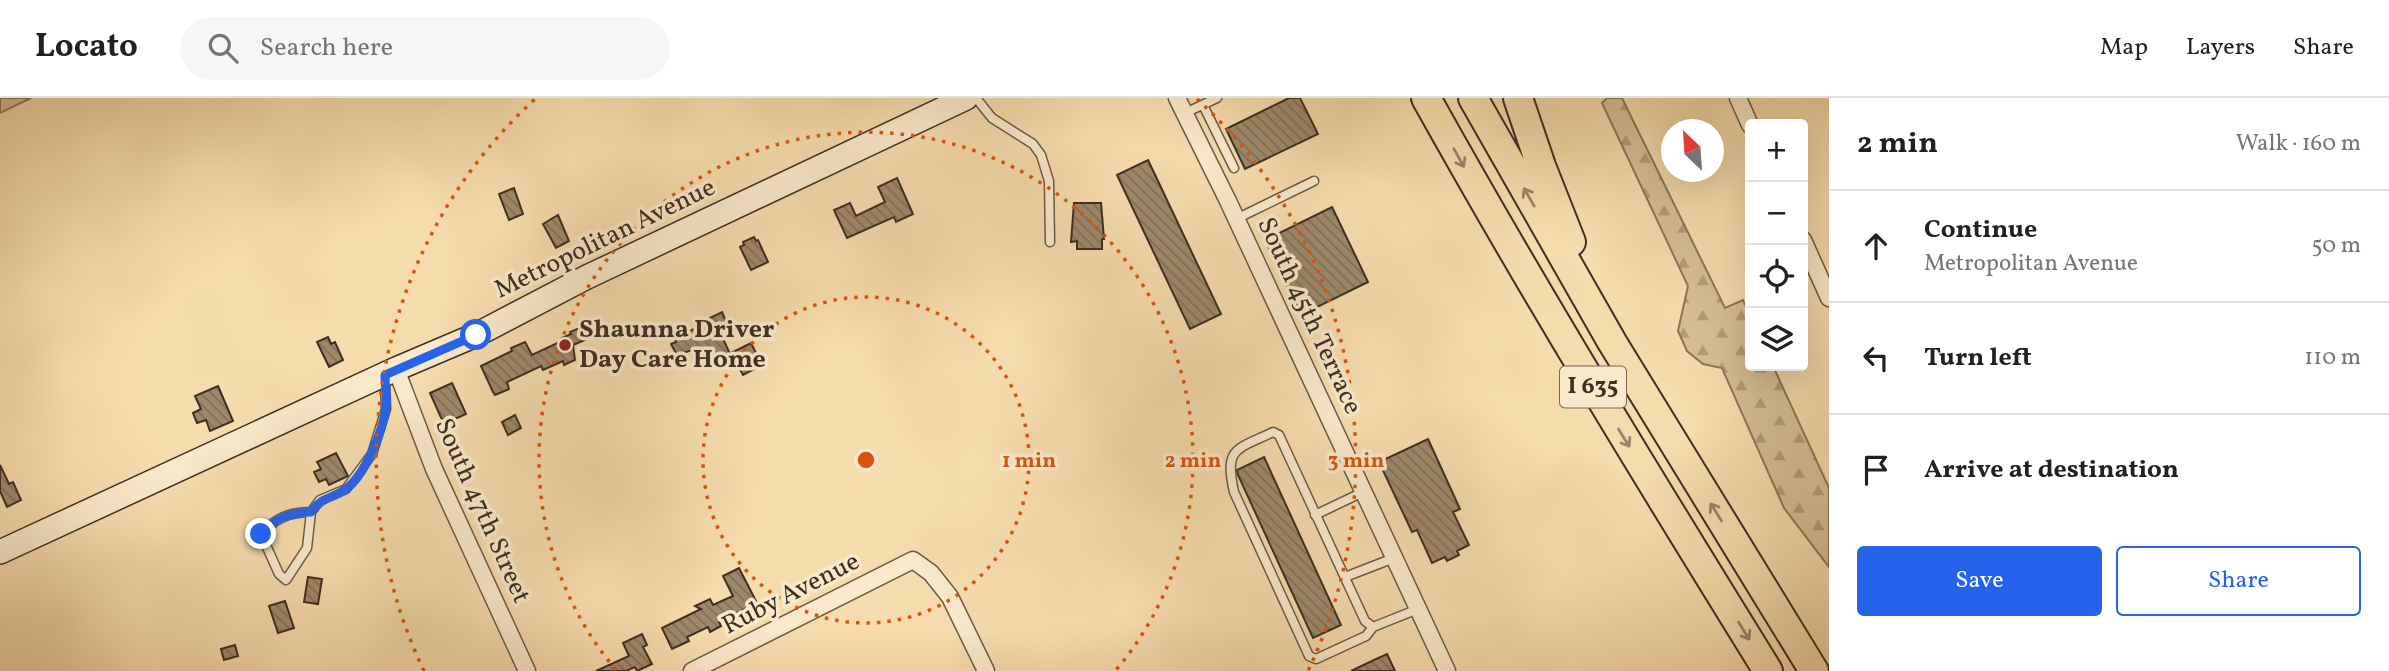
<!DOCTYPE html>
<meta charset="utf-8">
<style>
:root{--surface:#fff;--page:#f6f6f6;--text:#202124;--muted:#757577;--line:#e0e0e0;--accent:#2563eb}
body{margin:0;font-family:Vollkorn,serif;background:var(--page);color:var(--text)}
.controls{position:absolute;right:21px;top:21px;display:grid;overflow:hidden;border-radius:7px;box-shadow:0 7px 28px #0002}
.controls button{width:63px;height:63px;display:grid;place-items:center;padding:0;border:0;border-bottom:2px solid var(--line);background:var(--surface);color:var(--text);font:35px sans-serif}
.compass{position:absolute;left:1661px;top:21px;width:63px;height:63px;border-radius:50%;background:var(--surface);box-shadow:0 7px 28px #0002;rotate:335deg}
.stop{position:absolute;width:21px;height:21px;margin:-16px;border:5px solid #2563eb;border-radius:50%;background:#fff}
.stop.end{background:#2563eb;border-color:#fff;box-shadow:0 2px 7px #0008}
.list{margin:0;padding:0;list-style:none}
h2{display:flex;justify-content:space-between;align-items:center;height:91px;margin:0;padding:0 28px;font-size:30px}
h2 small{font-size:23px;font-weight:400;color:var(--muted)}
.list li{display:grid;grid-template-columns:46px 1fr auto;gap:21px;align-items:center;box-sizing:border-box;height:112px;padding:0 28px;border-top:2px solid var(--line)}
.list b{display:block;font-size:26px;white-space:nowrap}
.list p{margin:0;font-size:23px;white-space:nowrap;color:var(--muted)}
.list em{font-size:23px;font-style:normal;color:var(--muted)}
.actions{display:flex;gap:14px;padding:21px 28px}
.actions a{flex:1;padding:16px 0;border:2px solid var(--accent);border-radius:7px;text-align:center;font-size:24px;color:var(--accent)}
.actions .main{background:var(--accent);color:#fff}
.icon{flex:none;width:38px;height:38px;fill:none;stroke:currentColor;stroke-width:2;stroke-linecap:round;stroke-linejoin:round}
.map{position:relative;flex:none;width:1829px;height:573px;overflow:hidden}
header{display:flex;align-items:center;gap:42px;box-sizing:border-box;height:98px;padding:0 35px;background:var(--surface);border-bottom:2px solid var(--line)}
header strong{font-size:33px}
nav{display:flex;gap:38px;margin-inline-start:auto;font-size:24px}
.search{width:490px;height:63px;background:var(--page);display:flex;align-items:center;gap:18px;box-sizing:border-box;padding:0 24px;border-radius:38px;color:var(--muted);font-size:26px}
main{display:flex}
aside{flex:1;background:var(--surface)}
.map>svg:first-child{display:block}
.green{fill:#d7be94;stroke:#8a765a;stroke-width:2}
.forest{fill:url(#forest-firs);stroke:#8a765a;stroke-width:2}
.building{fill:url(#building-back-hatch);stroke:#3e2f20;stroke-width:2}
.lines{fill:none;stroke-linecap:round;stroke-linejoin:round}
.service-casing{stroke:#6c5a43;stroke-width:11}
.minor-casing{stroke:#6c5a43;stroke-width:19}
.secondary-casing{stroke:#3e2f20;stroke-width:26}
.motorway-casing{stroke:#3e2f20;stroke-width:32}
.service{stroke:#f9e8c9;stroke-width:8}
.minor{stroke:#f9e8c9;stroke-width:16}
.secondary{stroke:#f9e8c9;stroke-width:23}
.motorway{stroke:#f6dbac;stroke-width:28}
.oneway{stroke:#9a8566}
.route{stroke:#2563eb;stroke-width:9}
.ring{fill:none;stroke:#d7550e;stroke-width:3.5;stroke-dasharray:3.5 7}
.poi-dot{fill:#8f2418;stroke:#f9e8c9;stroke-width:2.5}
.labels{text-anchor:middle;dominant-baseline:central;stroke-width:7;stroke-linejoin:round;paint-order:stroke}
.shield{fill:#f9e8c9;stroke:#766653;stroke-width:2}
.shield-label{font-size:24px;font-weight:bold;fill:#3e2f20}
.street-label{font-size:26px;fill:#3e2f20;stroke:#f9e8c9}
.poi-label{font-size:26px;font-weight:bold;fill:#3e2f20;stroke:#f9e8c9;text-anchor:start}
.centre{fill:#d7550e;stroke:#f9e8c9;stroke-width:3.5}
.ring-label{font-size:21px;text-anchor:middle;font-weight:bold;fill:#d7550e;stroke:#f9e8c9;stroke-width:7;stroke-linejoin:round;paint-order:stroke}
</style>
<header>
<strong>Locato</strong>
<div class="search"><svg class="icon" aria-label="search" viewBox="0 0 24 24"><circle cx="10" cy="10" r="6"/><path d="M15 15l6 6"/></svg>Search here</div>
<nav><a>Map</a><a>Layers</a><a>Share</a></nav>
</header>
<main>
<div class="map">
<svg width="1829" height="573" viewBox="0 0 1829 573">
<defs>
<pattern id="forest-firs" width="22" height="20" patternUnits="userSpaceOnUse" patternTransform="scale(1.75)"><rect width="22" height="20" fill="#d7be94"/><path d="M5 1l3.5 6h-7zM16 11l3.5 6h-7z" fill="#b09b78"/></pattern>
<pattern id="building-back-hatch" width="6" height="6" patternUnits="userSpaceOnUse" patternTransform="scale(1.75)"><rect width="6" height="6" fill="#9e8869"/><path d="M-1 5l2 2M0 0l6 6M5-1l2 2" fill="none" stroke="#827056"/></pattern>
</defs>
<rect width="100%" height="100%" fill="#f6dbac"/>
<filter id="stains"><feTurbulence type="fractalNoise" baseFrequency=".00286" numOctaves="4"/><feColorMatrix values="0 0 0 0 .2 0 0 0 0 .09 0 0 0 0 .02 0 0 0 .5 -.17"/></filter>
<radialGradient id="worn" r=".72"><stop offset=".6" stop-color="#630" stop-opacity="0"/><stop offset="1" stop-color="#630" stop-opacity=".3"/></radialGradient>
<!-- green -->
<path class="green" d="M0,0H31L0,15Z"/>
<!-- forest -->
<path class="forest" d="M1607,0H1622L1725,210L1743,202L1750,217V268H1773L1829,390V469L1784,410L1722,270L1703,266L1687,253L1678,233L1688,188L1602,5Z"/>
<!-- building -->
<path class="building" d="M1289,0H1300L1318,36L1245,71L1226,31Z
M1148,62L1221,216L1190,231L1117,77Z
M897,80L913,116L896,124L894,119L847,140L834,112L850,105L856,118L885,104L878,89Z
M514,90L523,116L509,122L499,96Z
M1074,105H1101L1104,141H1102V151H1077V143L1071,144Z
M1332,109L1368,184L1301,217L1265,142Z
M558,117L569,143L556,150L543,126Z
M754,139L756,143L758,142L768,164L751,172L740,149L744,147L743,144Z
M722,214L727,226L718,230L731,258L705,271L695,251L677,257L671,246L676,244L674,240L712,223L710,220Z
M587,227L592,239L573,247L575,262L564,267L563,263L543,272L541,268L507,284L509,291L495,297L493,294L481,268L512,253L511,250L525,244L532,257L564,242L562,240L571,236L570,234Z
M328,239L331,246L335,244L343,262L329,269L317,244Z
M751,245L762,267L743,277L731,255Z
M452,285L466,316L446,325L444,321L442,322L430,295Z
M218,288L233,323L210,333L206,322L197,325L193,315L201,311L195,298Z
M515,317L521,330L508,337L502,324Z
M1428,341L1460,411L1453,414L1469,447L1457,453L1459,457L1447,463L1445,459L1432,465L1417,432L1412,434L1379,364Z
M336,355L348,378L329,387L326,381L319,384L314,374L321,371L317,364Z
M1264,359L1341,527L1313,540L1238,377L1237,372Z
M0,367L9,386L13,384L21,402L7,409L0,393Z
M739,470L757,505L719,524L721,528L710,534L708,529L687,539L689,543L672,551L662,530L701,511L695,508L710,501L713,507L733,498L723,478Z
M308,479L322,481L318,506L304,504Z
M285,503L294,530L278,535L269,508Z
M642,536L647,547L643,549L652,566L637,573L635,569L626,573H596L629,558L623,545Z
M235,547L238,558L224,562L221,551Z
M1387,556L1395,573H1351L1374,562Z"/>
<g class="lines">
<defs>
<path id="service" d="M976,0L992,20L1033,46L1041,57L1049,83L1050,144
M1203,7L1234,70
M1185,15L1217,0
M1236,121L1314,83
M311,414C289,414 276,420 261,436L279,476L286,482L307,450L311,414L320,402L346,391L372,356L386,311L385,280
M1315,417L1363,394
M1345,479L1394,460
M1373,529L1366,538L1316,561L1309,558L1234,394C1224,349 1236,352 1273,334L1279,337L1365,523L1373,529L1418,511"/>
<path id="minor" d="M1177,0L1228,103L1447,573
M1738,0L1750,27
M1803,142L1829,200
M396,271L434,371L527,573
M692,573L913,462L931,475L950,499L986,573"/>
<path id="secondary" d="M0,454L396,271L476,237L587,179L966,0"/>
<path id="motorway" d="M1426,0C1534,194 1651,384 1768,573
M1473,0L1612,244L1814,573
M1518,0L1541,68L1571,144"/>
</defs>
<!-- service casing -->
<use href="#service" class="service-casing"/>
<!-- minor casing -->
<use href="#minor" class="minor-casing"/>
<!-- secondary casing -->
<use href="#secondary" class="secondary-casing"/>
<!-- motorway casing -->
<use href="#motorway" class="motorway-casing"/>
<!-- service -->
<use href="#service" class="service"/>
<!-- minor -->
<use href="#minor" class="minor"/>
<!-- secondary -->
<use href="#secondary" class="secondary"/>
<!-- motorway -->
<use href="#motorway" class="motorway"/>
</g>
<!-- one-way arrows -->
<defs><path id="oneway-shaft" d="M-6 0H5M1.5-3L5.5 0L1.5 3" fill="none" stroke-width="1.6" stroke-linecap="round" stroke-linejoin="round" transform="scale(1.75)"/></defs>
<g class="oneway">
<use href="#oneway-shaft" transform="translate(1459 60) rotate(61)"/>
<use href="#oneway-shaft" transform="translate(1529 99) rotate(-120)"/>
<use href="#oneway-shaft" transform="translate(1624 340) rotate(58)"/>
<use href="#oneway-shaft" transform="translate(1716 414) rotate(-122)"/>
<use href="#oneway-shaft" transform="translate(1744 533) rotate(58)"/>
</g>
<g class="lines">
<!-- route -->
<path class="route" d="M261,436C276,420 289,414 311,414C324,397 331,402 346,391C365,377 383,333 386,309C387,299 385,287 385,277L476,237"/>
</g>
<!-- distance rings -->
<g class="ring">
<circle cx="866" cy="362" r="163"/>
<path d="M616 572A327 327 0 1 1 1116 572"/>
<path d="M424 573A490 490 0 0 1 535 1M1197 1A490 490 0 0 1 1308 573"/>
</g>
<!-- markers -->
<circle class="poi-dot" cx="565" cy="247" r="7"/>
<g class="labels">
<!-- shield labels -->
<rect class="shield" x="1560" y="268.5" width="66" height="41" rx="5"/>
<g class="shield-label">
<text x="1593" y="289">I 635</text>
</g>
<!-- street labels -->
<g class="street-label">
<text transform="translate(605 141) rotate(-26)">Metropolitan Avenue</text>
<text transform="translate(1309 218) rotate(65)">South 45th Terrace</text>
<text transform="translate(482 413) rotate(66)">South 47th Street</text>
<text transform="translate(791 496) rotate(-27)">Ruby Avenue</text>
</g>
<!-- poi labels -->
<g class="poi-label">
<text x="579" y="232">Shaunna Driver<tspan x="579" dy="30">Day Care Home</tspan></text>
</g>
</g>
<circle cx="866" cy="362" r="10" class="centre"/>
<g class="ring-label">
<text x="1029" y="369">1 min</text>
<text x="1193" y="369">2 min</text>
<text x="1356" y="369">3 min</text>
</g>
<rect width="100%" height="100%" filter="url(#stains)"/>
<rect width="100%" height="100%" fill="url(#worn)"/>
</svg>
<div class="controls">
<button>+</button>
<button>−</button>
<button><svg class="icon" aria-label="locate" viewBox="0 0 24 24"><circle cx="12" cy="12" r="6"/><path d="M12 2v4M12 18v4M2 12h4M18 12h4"/></svg></button>
<button><svg class="icon" aria-label="layers" viewBox="0 0 24 24"><path d="M12 4l9 5-9 5-9-5zM3 14l9 5 9-5"/></svg></button>
</div>
<svg class="compass" viewBox="-18 -18 36 36"><path d="M0-13l5 13h-10z" fill="#e53935"/><path d="M0 13l5-13h-10z" fill="#757577"/></svg>
<div class="stop" style="left:476px;top:237px"></div>
<div class="stop end" style="left:261px;top:436px"></div>
</div>
<aside>
<h2>2 min<small>Walk · 160 m</small></h2>
<ul class="list">
<li><svg class="icon" aria-label="ahead" viewBox="0 0 24 24"><path d="M12 20V5M6 11l6-6 6 6"/></svg><div><b>Continue</b><p>Metropolitan Avenue</p></div><em>50 m</em></li>
<li><svg class="icon" aria-label="left" viewBox="0 0 24 24"><path d="M17 20v-9H6M10 6l-5 5 5 5"/></svg><div><b>Turn left</b></div><em>110 m</em></li>
<li><svg class="icon" aria-label="arrive" viewBox="0 0 24 24"><path d="M6 21V4h12l-3 4 3 4H6"/></svg><div><b>Arrive at destination</b></div></li>
</ul>
<div class="actions"><a class="main">Save</a><a>Share</a></div>
</aside>
</main>
